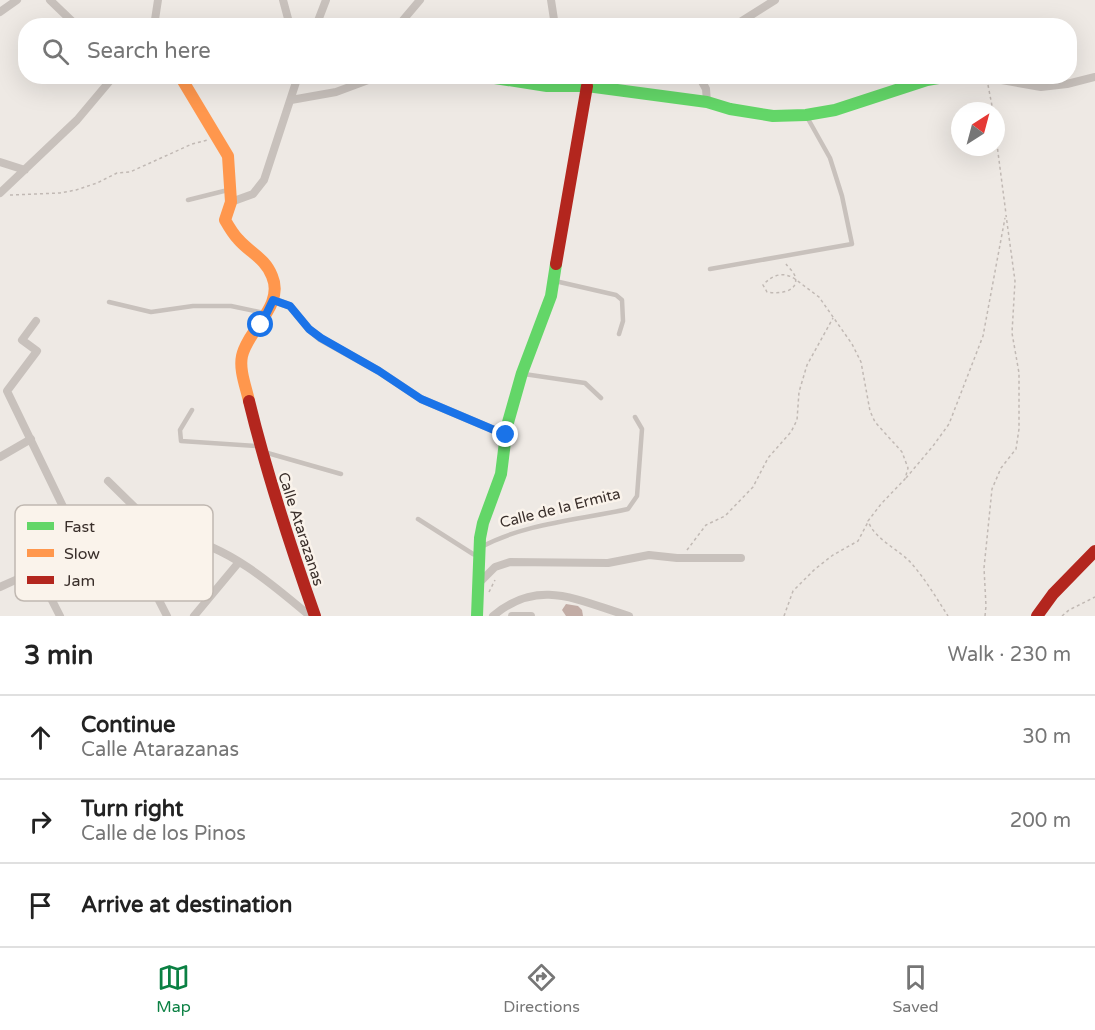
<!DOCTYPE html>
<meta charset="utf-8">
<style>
:root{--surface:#fff;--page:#f6f6f6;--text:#222;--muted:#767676;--line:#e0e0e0;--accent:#0b8043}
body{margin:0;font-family:"Varela Round",sans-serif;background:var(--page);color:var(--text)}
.compass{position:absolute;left:951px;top:102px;width:54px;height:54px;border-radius:50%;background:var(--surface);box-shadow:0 6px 24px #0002;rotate:36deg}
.stop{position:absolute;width:18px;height:18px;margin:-14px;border:4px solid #1a73e8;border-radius:50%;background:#fff}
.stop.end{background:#1a73e8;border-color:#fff;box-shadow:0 2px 6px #0008}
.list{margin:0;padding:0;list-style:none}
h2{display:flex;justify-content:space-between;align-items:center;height:78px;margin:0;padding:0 24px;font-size:26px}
h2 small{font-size:20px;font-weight:400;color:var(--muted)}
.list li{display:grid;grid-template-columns:39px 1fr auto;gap:18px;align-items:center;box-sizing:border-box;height:84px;padding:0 24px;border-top:2px solid var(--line)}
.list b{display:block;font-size:22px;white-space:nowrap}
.list p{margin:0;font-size:20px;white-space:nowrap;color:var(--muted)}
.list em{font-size:20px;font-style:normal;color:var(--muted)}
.icon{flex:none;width:33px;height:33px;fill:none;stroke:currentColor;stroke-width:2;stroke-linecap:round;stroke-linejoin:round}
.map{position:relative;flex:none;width:1095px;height:616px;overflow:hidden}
.search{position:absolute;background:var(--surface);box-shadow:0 6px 24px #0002;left:18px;right:18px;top:18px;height:66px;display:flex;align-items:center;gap:15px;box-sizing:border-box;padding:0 21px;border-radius:24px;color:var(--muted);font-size:22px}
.sheet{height:330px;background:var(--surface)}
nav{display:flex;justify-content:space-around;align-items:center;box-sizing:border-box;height:84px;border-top:2px solid var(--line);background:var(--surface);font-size:16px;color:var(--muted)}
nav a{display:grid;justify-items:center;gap:3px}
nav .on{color:var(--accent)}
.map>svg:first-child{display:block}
.building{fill:#c2aca5}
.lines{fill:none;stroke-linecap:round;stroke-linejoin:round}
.path{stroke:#c1b9b4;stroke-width:1.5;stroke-dasharray:3 3;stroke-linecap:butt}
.lane{stroke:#c8c1bc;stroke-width:4.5}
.street{stroke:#c8c1bc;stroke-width:8}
.fast{stroke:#63d668;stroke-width:12}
.slow{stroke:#ff974d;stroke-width:12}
.jam{stroke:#b3261e;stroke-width:12}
.route{stroke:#1a73e8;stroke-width:8}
.labels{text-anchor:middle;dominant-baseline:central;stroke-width:5;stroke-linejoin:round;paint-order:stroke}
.street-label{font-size:15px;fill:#392e2a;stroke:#faf3eb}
.key{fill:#faf3eb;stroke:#c0b8b1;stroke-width:1.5}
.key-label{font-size:16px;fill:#392e2a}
</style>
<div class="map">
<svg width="1095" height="616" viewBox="0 0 1095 616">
<rect width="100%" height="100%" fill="#eee9e4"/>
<!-- building -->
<path class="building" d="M566,604L578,606L582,610L583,616H566L562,610Z"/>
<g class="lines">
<!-- path -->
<path class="path" d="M988,85L993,111
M996,137L1006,214
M10,195L60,193L76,190L97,183L117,173L130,172L192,144L208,140
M786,264C788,267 793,271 795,276C800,293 777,294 767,292L763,285C772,275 783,271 795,279L819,297L852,344L861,362L870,411L875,422L902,452L908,468L905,479L881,504L868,521C875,540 899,549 912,564C926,580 937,599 948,616
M906,478L933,446L949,424L983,336L1005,218
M687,550L706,525L725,516L753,487L768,458L791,432L797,420L799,392L807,365L833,318
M489,592L495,580
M784,616L793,591L815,569L833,555L858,541L868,522
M985,616L986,606L984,568L992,489L1001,468L1016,449L1019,429V373L1012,333L1015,281L1006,215
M1062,616L1069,610L1095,597"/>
<!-- lane -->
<path class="lane" d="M188,200L228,190
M710,269L852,244L842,196L830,158L807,117
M555,281L616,295L622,300L623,321L619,334
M109,302L151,312L193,306H231L264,313
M524,374L585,383L601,398
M192,410L180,430L181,441L257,446
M264,452L341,474
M418,519L473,554L479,556
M481,547C526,523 579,520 628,509L637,496L642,429L635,417"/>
<!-- street -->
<path class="street" d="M50,0L77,26
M283,0L290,26
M551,0L555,26
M0,12L17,0
M154,26L158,0
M316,26L326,0
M398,26L420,0
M734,26L775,0
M699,76L706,89L707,102
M979,76L1041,87L1067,84L1095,77
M291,100L336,92L379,76
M0,162L25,170
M0,193L77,120L114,76
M231,202L253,194L264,180L298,76
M273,300L290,306L309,329L320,338L379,371L421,399L506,435
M36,321L22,340L37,351L7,391L85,552
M0,457L31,439
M108,481L161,533
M127,538L167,616
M37,571L60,616
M478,584L495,567L510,562L608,563L649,555L677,558H741
M0,587C35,571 70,556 107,544C121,540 136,534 151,532C160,532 169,535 178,536C229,547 271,583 310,616
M194,616L239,562
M493,616C539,577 579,601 629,616
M512,616H531"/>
<!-- fast -->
<path class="fast" d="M482,76L547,86H587L707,102L730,109L773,116L806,115L835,110L927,80L950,76
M477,616L480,538L483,523L501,474L507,426L522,373L551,296L556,264"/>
<!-- slow -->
<path class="slow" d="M180,76L228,156L231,202L225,220C229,227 233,234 238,239C250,253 265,258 272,276C285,306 248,329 242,356C239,370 246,387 249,401"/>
<!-- jam -->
<path class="jam" d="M556,264L587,86
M249,401C267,475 290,545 315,616
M1037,616L1053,594L1095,551"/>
</g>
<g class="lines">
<!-- route -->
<path class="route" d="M261,325L273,300L290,306L309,329L321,338L379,371L421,399L506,435"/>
</g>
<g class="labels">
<!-- street labels -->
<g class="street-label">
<text transform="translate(560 508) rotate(-14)">Calle de la Ermita</text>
<text transform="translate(301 529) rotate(72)">Calle Atarazanas</text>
</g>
</g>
<!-- legend -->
<rect x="15" y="505" width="198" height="96" rx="9" class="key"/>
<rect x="27" y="522" width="27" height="8" fill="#63d668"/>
<rect x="27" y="549" width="27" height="8" fill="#ff974d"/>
<rect x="27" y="576" width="27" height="8" fill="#b3261e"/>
<g class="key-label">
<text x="64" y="532">Fast</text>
<text x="64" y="559">Slow</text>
<text x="64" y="586">Jam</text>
</g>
</svg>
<svg class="compass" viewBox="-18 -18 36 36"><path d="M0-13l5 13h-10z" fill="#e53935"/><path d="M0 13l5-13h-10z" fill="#767676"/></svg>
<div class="stop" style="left:261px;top:325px"></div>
<div class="stop end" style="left:506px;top:435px"></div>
<div class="search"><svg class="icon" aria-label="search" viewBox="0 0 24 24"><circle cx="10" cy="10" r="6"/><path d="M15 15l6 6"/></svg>Search here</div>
</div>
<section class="sheet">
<h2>3 min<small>Walk · 230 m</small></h2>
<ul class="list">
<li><svg class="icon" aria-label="ahead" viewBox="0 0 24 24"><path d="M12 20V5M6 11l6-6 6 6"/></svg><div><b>Continue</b><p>Calle Atarazanas</p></div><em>30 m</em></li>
<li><svg class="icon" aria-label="right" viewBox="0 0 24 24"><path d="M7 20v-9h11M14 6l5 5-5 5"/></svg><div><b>Turn right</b><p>Calle de los Pinos</p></div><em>200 m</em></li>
<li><svg class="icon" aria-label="arrive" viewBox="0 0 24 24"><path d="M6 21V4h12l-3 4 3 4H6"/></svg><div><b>Arrive at destination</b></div></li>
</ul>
</section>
<nav>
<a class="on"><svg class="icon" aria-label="map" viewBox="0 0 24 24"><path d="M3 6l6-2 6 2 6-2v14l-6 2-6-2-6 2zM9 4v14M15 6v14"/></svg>Map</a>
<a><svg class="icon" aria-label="directions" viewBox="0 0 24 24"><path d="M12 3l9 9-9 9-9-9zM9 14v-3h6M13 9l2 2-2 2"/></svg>Directions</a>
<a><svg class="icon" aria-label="saved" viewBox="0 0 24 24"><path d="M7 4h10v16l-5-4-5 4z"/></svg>Saved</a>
</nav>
